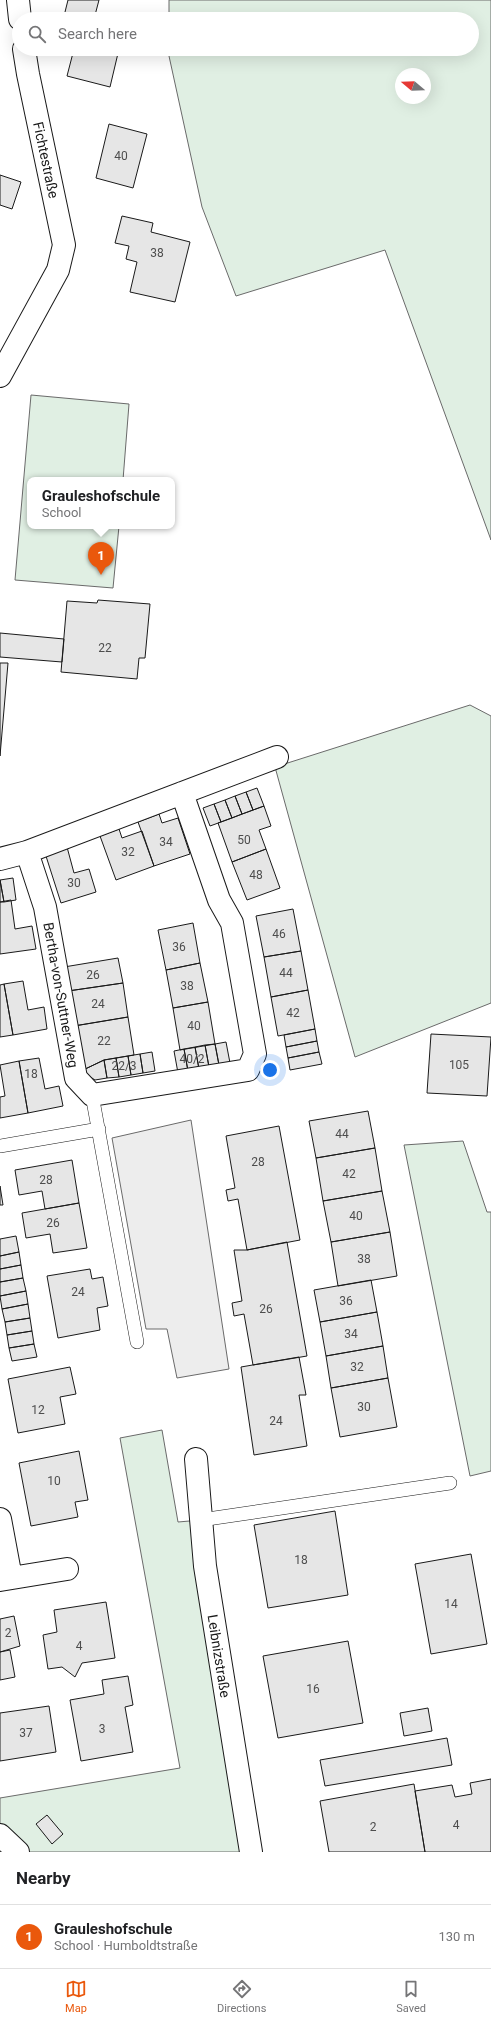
<!DOCTYPE html>
<meta charset="utf-8">
<style>
:root{--surface:#fff;--page:#f6f6f6;--text:#202124;--muted:#757577;--line:#e0e0e0;--accent:#ea580c}
body{margin:0;font-family:Roboto,sans-serif;background:var(--page);color:var(--text)}
.compass{position:absolute;left:395px;top:68px;width:36px;height:36px;border-radius:50%;background:var(--surface);box-shadow:0 4px 16px #0002;rotate:289deg}
.you{position:absolute;left:270px;top:1070px;width:14px;height:14px;margin:-10px;border:3px solid #fff;border-radius:50%;background:#1a73e8;box-shadow:0 0 0 6px #1a73e833}
.badge{display:grid;place-items:center;width:26px;height:26px;border-radius:50%;background:var(--accent);color:#fff;font-size:13px;font-weight:700}
.pin{position:absolute;translate:-50% -33px;filter:drop-shadow(0 1px 2px #0008)}
.pin::after{content:'';position:absolute;top:21px;width:14px;height:12px;background:inherit;clip-path:polygon(0 0,100% 0,50% 100%)}
.popup{position:absolute;left:27px;top:477px;width:148px;height:52px;box-sizing:border-box;display:grid;place-content:center;border-radius:8px;background:var(--surface);filter:drop-shadow(0 1px 3px #0005);font-size:13px;white-space:nowrap;color:var(--muted)}
.popup b{font-size:15px;color:var(--text)}
.popup::after{content:'';position:absolute;left:50%;top:100%;margin-left:-8px;border:8px solid transparent;border-top-color:var(--surface)}
.list{margin:0;padding:0;list-style:none}
h2{display:flex;justify-content:space-between;align-items:center;height:52px;margin:0;padding:0 16px;font-size:17px}
h2 small{font-size:13px;font-weight:400;color:var(--muted)}
.list li{display:grid;grid-template-columns:26px 1fr auto;gap:12px;align-items:center;box-sizing:border-box;height:64px;padding:0 16px;border-top:1px solid var(--line)}
.list b{display:block;font-size:15px;white-space:nowrap}
.list p{margin:0;font-size:13px;white-space:nowrap;color:var(--muted)}
.list em{font-size:13px;font-style:normal;color:var(--muted)}
.icon{flex:none;width:22px;height:22px;fill:none;stroke:currentColor;stroke-width:2;stroke-linecap:round;stroke-linejoin:round}
.map{position:relative;flex:none;width:491px;height:1852px;overflow:hidden}
.search{position:absolute;background:var(--surface);box-shadow:0 4px 16px #0002;left:12px;right:12px;top:12px;height:44px;display:flex;align-items:center;gap:10px;box-sizing:border-box;padding:0 14px;border-radius:22px;color:var(--muted);font-size:15px}
.sheet{height:116px;background:var(--surface)}
nav{display:flex;justify-content:space-around;align-items:center;box-sizing:border-box;height:56px;border-top:1px solid var(--line);background:var(--surface);font-size:11px;color:var(--muted)}
nav a{display:grid;justify-items:center;gap:2px}
nav .on{color:var(--accent)}
.map>svg:first-child{display:block}
.green{fill:#e0efe3;stroke:#6a6a6a;fill-rule:evenodd}
.parking{fill:#ededed;stroke:#6a6a6a}
.building{fill:#e6e6e6;stroke:#1a1a1a}
.lines{fill:none;stroke-linecap:round;stroke-linejoin:round}
.service-casing{stroke:#1a1a1a;stroke-width:14}
.minor-casing{stroke:#1a1a1a;stroke-width:24}
.service{stroke:#fff;stroke-width:13}
.minor{stroke:#fff;stroke-width:22}
.labels{text-anchor:middle;dominant-baseline:central;stroke-width:3;stroke-linejoin:round;paint-order:stroke}
.number-label{font-size:12px;fill:#4d4d4d}
.street-label{font-size:14px;fill:#1a1a1a;stroke:#fff}
</style>
<div class="map">
<svg width="491" height="1852" viewBox="0 0 491 1852">
<rect width="100%" height="100%" fill="#fff"/>
<!-- green -->
<path class="green" d="M169,0H491V540L385,250L236,296L202,207L169,56V49H472V19H169ZM401,74H425V98H401Z
M31,395L129,404L123,480H30V526H119L113,588L15,580Z
M470,705L491,716V1003L355,1057L275,767Z
M463,1141L487,1212H491V1471L470,1476L404,1145Z
M162,1430L178,1522L201,1520L251,1852H19L0,1835V1798L180,1768L120,1438Z"/>
<!-- parking -->
<path class="parking" d="M191,1120L229,1369L177,1378L167,1329H146L112,1138Z"/>
<!-- building -->
<path class="building" d="M68,0H99L94,19H75L64,16Z
M74,49H119L110,87L67,76Z
M109,124L147,134L133,188L96,178Z
M0,175L21,182L12,209L0,205Z
M122,216L153,223L151,232L190,242L175,302L130,292L137,262L126,259L129,246L115,243Z
M98,600L150,604L145,658H139L137,679L61,672L67,601L97,603Z
M0,633L64,639L62,662L0,657Z
M0,663H8L0,756Z
M257,788L264,806L253,810L246,792Z
M246,792L253,810L242,814L235,796Z
M235,796L242,814L232,818L225,800Z
M225,800L232,818L221,822L214,804Z
M214,804L221,822L210,826L203,808Z
M264,806L271,826L259,830L266,849L232,862L218,823Z
M159,814L162,823L178,818L190,854L154,866L138,822Z
M119,829L122,838L142,831L154,866L116,880L100,836Z
M67,847L74,873L89,869L96,892L61,903L45,853Z
M266,849L280,888L247,900L232,862Z
M13,878L16,900L4,902L0,880Z
M0,880L4,902H0Z
M11,900L15,929L32,926L36,949L0,954V902Z
M293,909L301,951L264,957L256,916Z
M193,923L200,963L166,970L158,930Z
M301,951L308,990L271,997L264,957Z
M118,958L123,983L68,991L64,967Z
M200,963L208,1002L173,1008L166,970Z
M23,981L28,1010L44,1007L47,1029L13,1035L4,984Z
M123,983L128,1017L74,1026L68,991Z
M4,984L13,1035L0,1037V985Z
M308,990L315,1029L278,1036L271,997Z
M208,1002L215,1044L180,1050L173,1008Z
M128,1017L134,1055L104,1060L81,1071L74,1026Z
M315,1029L317,1041L286,1047L284,1035Z
M431,1034L491,1037L487,1096L427,1093Z
M317,1041L319,1052L288,1058L286,1047Z
M226,1042L230,1063L219,1065L215,1044Z
M215,1044L219,1065L209,1067L205,1045Z
M205,1045L209,1067L199,1069L195,1047Z
M195,1047L199,1069L188,1071L184,1049Z
M184,1049L188,1071L178,1073L174,1051Z
M152,1052L155,1071L143,1073L140,1054Z
M319,1052L322,1064L290,1070L288,1058Z
M140,1054L143,1073L131,1075L128,1056Z
M128,1056L131,1075L119,1077L116,1058Z
M39,1058L45,1089L59,1086L63,1106L28,1113L19,1061Z
M116,1058L119,1077L107,1078L104,1060Z
M104,1060L107,1078L95,1080L81,1071Z
M19,1061L28,1113L0,1118V1097L5,1096L0,1065Z
M368,1111L375,1148L316,1158L309,1121Z
M279,1126L300,1240L247,1250L238,1199L228,1201L226,1190L235,1188L226,1136Z
M375,1148L382,1191L323,1201L316,1158Z
M72,1160L79,1203L45,1209L42,1191L19,1195L15,1170Z
M0,1186L3,1205H0Z
M382,1191L390,1232L331,1242L323,1201Z
M79,1203L87,1248L53,1253L50,1234L26,1238L22,1213Z
M390,1232L397,1276L338,1286L331,1242Z
M16,1236L19,1252L0,1256V1239Z
M287,1242L307,1356L253,1365L244,1314L234,1316L232,1303L242,1301L234,1250H247Z
M19,1252L21,1265L0,1269V1256Z
M21,1265L23,1278L0,1282V1269Z
M90,1269L92,1279L103,1277L108,1306L97,1308L100,1330L58,1338L47,1276Z
M23,1278L26,1291L0,1296V1282Z
M371,1280L377,1312L320,1322L314,1290Z
M26,1291L28,1304L2,1309L0,1296Z
M28,1304L30,1318L5,1322L2,1309Z
M377,1312L383,1346L326,1356L320,1322Z
M30,1318L32,1331L7,1335L5,1322Z
M32,1331L34,1344L9,1348L7,1335Z
M34,1344L37,1357L12,1361L9,1348Z
M383,1346L388,1378L331,1388L326,1356Z
M299,1357L306,1395H299L307,1446L254,1455L241,1367Z
M70,1367L76,1394L60,1397L65,1424L18,1433L8,1379Z
M388,1378L397,1427L340,1437L331,1388Z
M79,1451L88,1500L75,1502L78,1517L31,1526L19,1463Z
M335,1511L348,1595L268,1608L254,1525Z
M471,1554L487,1644L431,1654L415,1564Z
M106,1602L115,1658L82,1663L75,1677L62,1667L48,1669L43,1635L57,1632L54,1610Z
M14,1616L20,1646L0,1652V1619Z
M348,1641L363,1723L278,1738L263,1656Z
M10,1650L15,1677L0,1680V1652Z
M128,1676L133,1705L125,1707L133,1752L81,1761L70,1700L104,1694L102,1680Z
M49,1706L56,1752L0,1761V1713Z
M428,1708L432,1731L404,1736L400,1713Z
M447,1738L452,1765L325,1786L320,1760Z
M491,1779V1852H425L415,1791L452,1785L455,1797L472,1794L470,1783Z
M414,1784L425,1852H329L320,1801Z
M47,1815L63,1834L52,1844L36,1824Z"/>
<g class="lines">
<defs>
<path id="service" d="M92,1095L137,1342
M0,1146L99,1129
M201,1520L450,1483"/>
<path id="minor" d="M18,0L20,19
M0,376L58,270L64,245L28,74L24,49
M27,852L45,907L76,1078L92,1095L248,1070L255,1054L232,923L219,900L182,793
M0,859L27,852L277,757
M196,1459L205,1566L251,1852
M0,1519L11,1578
M0,1580L67,1569
M0,1835L18,1852"/>
</defs>
<!-- service casing -->
<use href="#service" class="service-casing"/>
<!-- minor casing -->
<use href="#minor" class="minor-casing"/>
<!-- service -->
<use href="#service" class="service"/>
<!-- minor -->
<use href="#minor" class="minor"/>
</g>
<g class="labels">
<!-- number labels -->
<g class="number-label">
<text x="121" y="156">40</text>
<text x="157" y="253">38</text>
<text x="105" y="648">22</text>
<text x="244" y="840">50</text>
<text x="166" y="842">34</text>
<text x="128" y="852">32</text>
<text x="256" y="875">48</text>
<text x="74" y="883">30</text>
<text x="279" y="934">46</text>
<text x="179" y="947">36</text>
<text x="286" y="973">44</text>
<text x="93" y="975">26</text>
<text x="187" y="986">38</text>
<text x="98" y="1004">24</text>
<text x="293" y="1013">42</text>
<text x="194" y="1026">40</text>
<text x="104" y="1041">22</text>
<text x="192" y="1059">40/2</text>
<text x="459" y="1065">105</text>
<text x="124" y="1066">22/3</text>
<text x="31" y="1074">18</text>
<text x="342" y="1134">44</text>
<text x="258" y="1162">28</text>
<text x="349" y="1174">42</text>
<text x="46" y="1180">28</text>
<text x="356" y="1216">40</text>
<text x="53" y="1223">26</text>
<text x="364" y="1259">38</text>
<text x="78" y="1292">24</text>
<text x="346" y="1301">36</text>
<text x="266" y="1309">26</text>
<text x="351" y="1334">34</text>
<text x="357" y="1367">32</text>
<text x="364" y="1407">30</text>
<text x="38" y="1410">12</text>
<text x="276" y="1421">24</text>
<text x="54" y="1481">10</text>
<text x="301" y="1560">18</text>
<text x="451" y="1604">14</text>
<text x="8" y="1633">2</text>
<text x="79" y="1646">4</text>
<text x="313" y="1689">16</text>
<text x="102" y="1729">3</text>
<text x="26" y="1733">37</text>
<text x="456" y="1825">4</text>
<text x="373" y="1827">2</text>
</g>
<!-- street labels -->
<g class="street-label">
<text transform="translate(46 160) rotate(78)">Fichtestraße</text>
<text transform="translate(61 995) rotate(80)">Bertha-von-Suttner-Weg</text>
<text transform="translate(219 1656) rotate(81)">Leibnizstraße</text>
</g>
</g>
</svg>
<svg class="compass" viewBox="-18 -18 36 36"><path d="M0-13l5 13h-10z" fill="#e53935"/><path d="M0 13l5-13h-10z" fill="#757577"/></svg>
<div class="you"></div>
<div class="pin badge" style="left:101px;top:575px">1</div>
<div class="popup"><b>Grauleshofschule</b>School</div>
<div class="search"><svg class="icon" aria-label="search" viewBox="0 0 24 24"><circle cx="10" cy="10" r="6"/><path d="M15 15l6 6"/></svg>Search here</div>
</div>
<section class="sheet">
<h2>Nearby<small></small></h2>
<ul class="list">
<li><span class="badge">1</span><div><b>Grauleshofschule</b><p>School · Humboldtstraße</p></div><em>130 m</em></li>
</ul>
</section>
<nav>
<a class="on"><svg class="icon" aria-label="map" viewBox="0 0 24 24"><path d="M3 6l6-2 6 2 6-2v14l-6 2-6-2-6 2zM9 4v14M15 6v14"/></svg>Map</a>
<a><svg class="icon" aria-label="directions" viewBox="0 0 24 24"><path d="M12 3l9 9-9 9-9-9zM9 14v-3h6M13 9l2 2-2 2"/></svg>Directions</a>
<a><svg class="icon" aria-label="saved" viewBox="0 0 24 24"><path d="M7 4h10v16l-5-4-5 4z"/></svg>Saved</a>
</nav>
